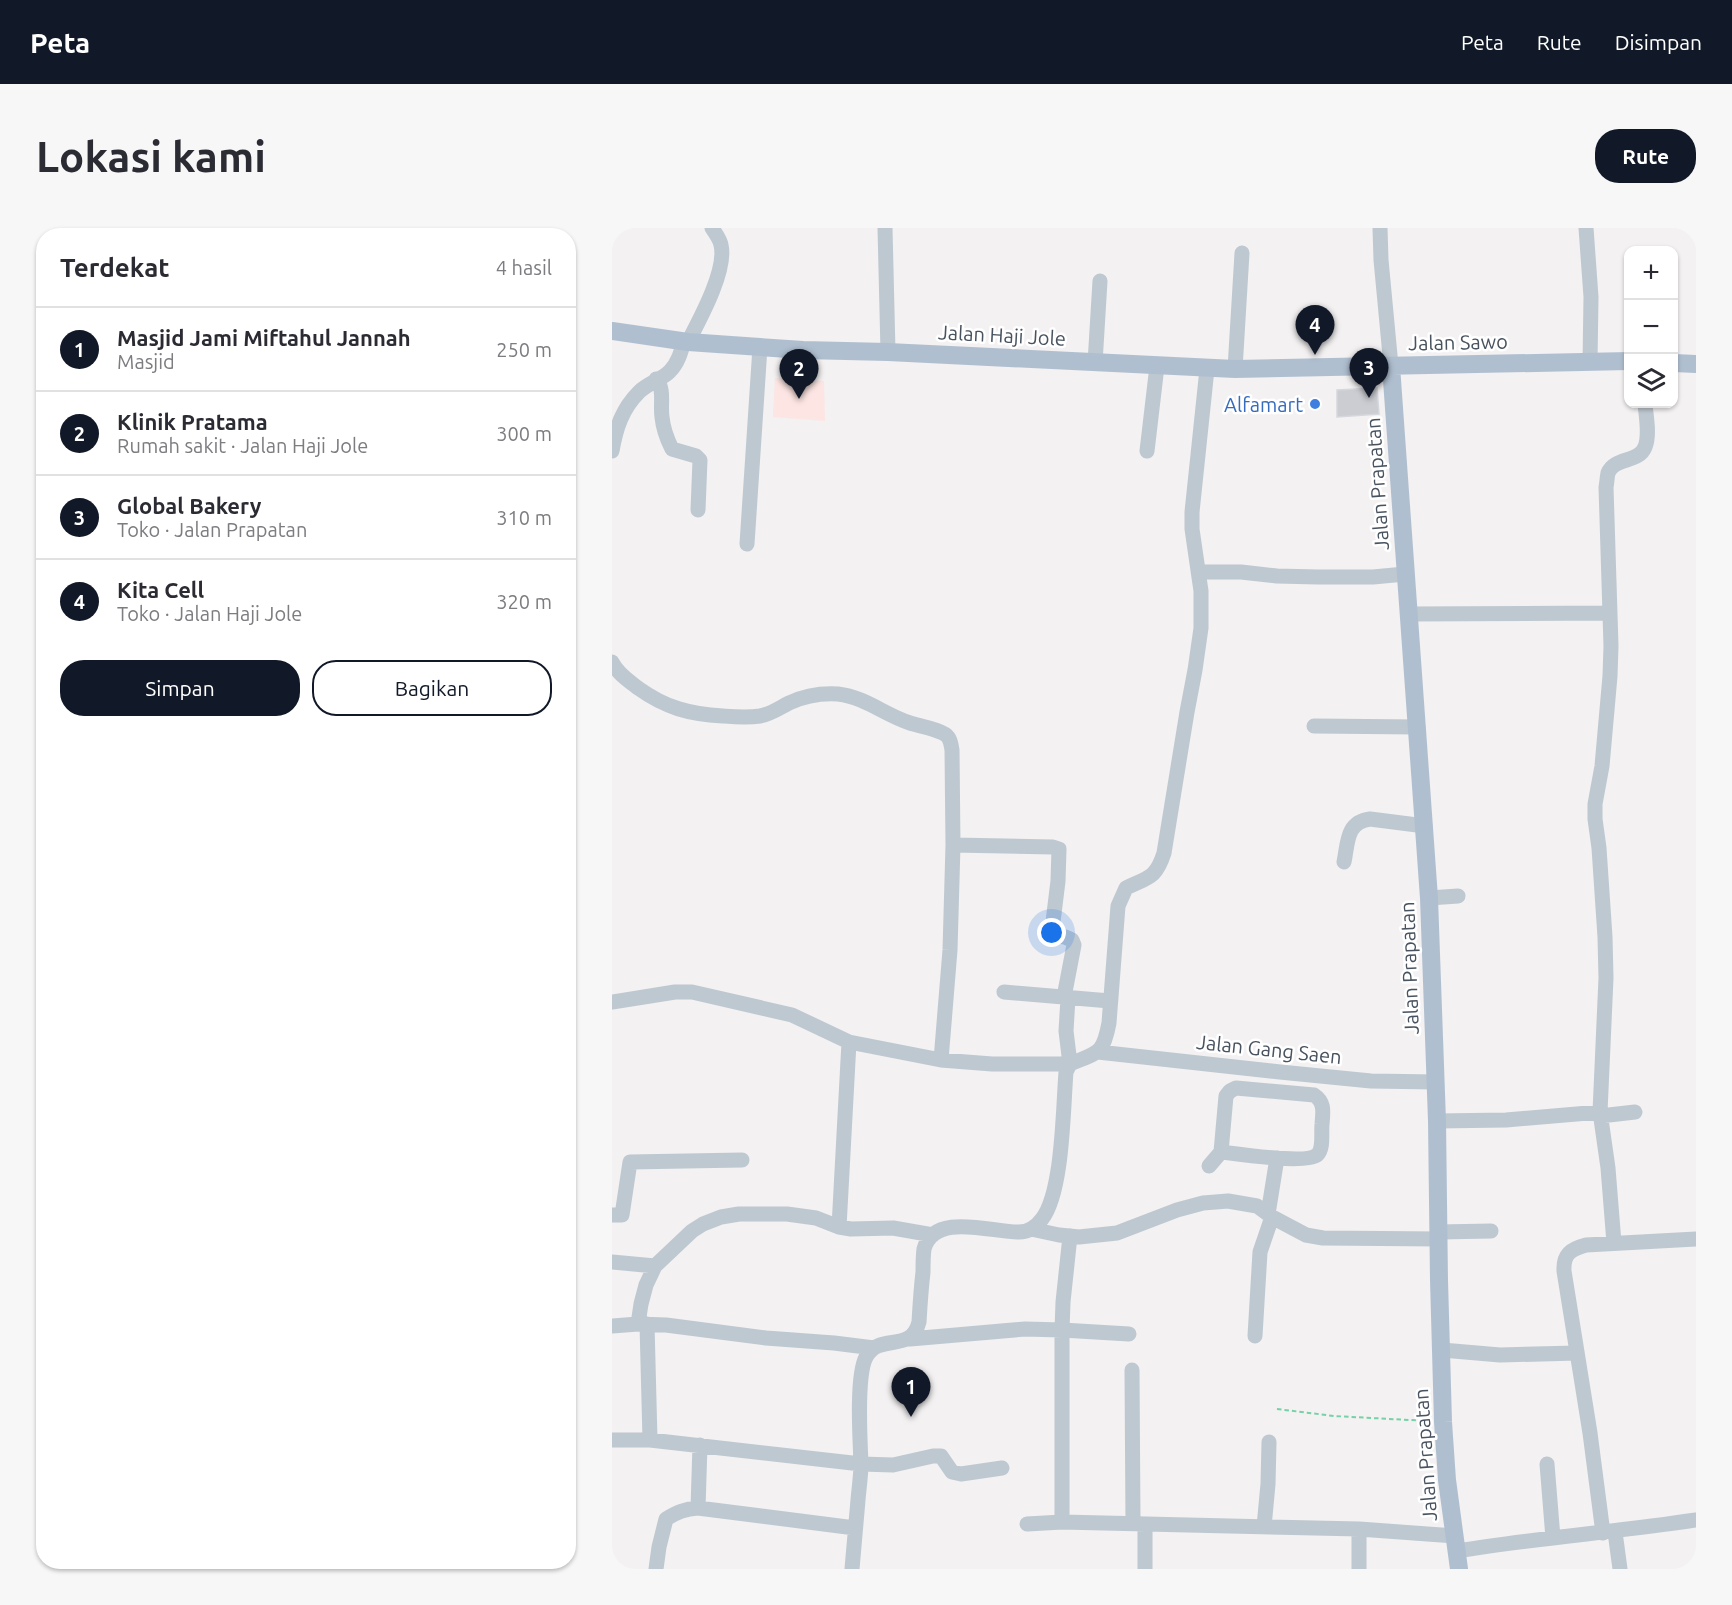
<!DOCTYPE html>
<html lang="id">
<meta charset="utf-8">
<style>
:root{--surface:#fff;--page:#f7f7f7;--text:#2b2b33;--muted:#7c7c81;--line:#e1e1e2;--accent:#111827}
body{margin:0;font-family:Ubuntu,sans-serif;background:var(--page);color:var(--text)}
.controls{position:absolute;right:18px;top:18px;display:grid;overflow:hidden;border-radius:12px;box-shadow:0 2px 4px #0004}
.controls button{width:54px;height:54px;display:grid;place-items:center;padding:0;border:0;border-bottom:2px solid var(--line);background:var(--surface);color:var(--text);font:30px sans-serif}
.you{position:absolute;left:440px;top:705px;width:21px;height:21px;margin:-15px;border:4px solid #fff;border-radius:50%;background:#1a73e8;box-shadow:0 0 0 9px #1a73e833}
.badge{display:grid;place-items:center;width:39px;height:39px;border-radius:50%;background:var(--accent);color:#fff;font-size:20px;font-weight:700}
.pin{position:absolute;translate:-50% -50px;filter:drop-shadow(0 2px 3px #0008)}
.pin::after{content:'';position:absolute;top:32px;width:21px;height:18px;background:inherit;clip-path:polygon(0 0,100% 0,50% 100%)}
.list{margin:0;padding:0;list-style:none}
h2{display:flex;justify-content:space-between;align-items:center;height:78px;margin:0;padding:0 24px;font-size:26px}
h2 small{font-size:20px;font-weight:400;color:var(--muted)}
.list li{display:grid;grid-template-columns:39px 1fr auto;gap:18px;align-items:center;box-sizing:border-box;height:84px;padding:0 24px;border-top:2px solid var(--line)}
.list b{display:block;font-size:22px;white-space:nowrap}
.list p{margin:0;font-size:20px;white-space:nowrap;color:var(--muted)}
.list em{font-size:20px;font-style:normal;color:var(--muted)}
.actions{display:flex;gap:12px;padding:18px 24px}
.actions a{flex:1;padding:14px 0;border:2px solid var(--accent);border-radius:24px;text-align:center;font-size:21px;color:var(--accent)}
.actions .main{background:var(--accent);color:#fff}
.icon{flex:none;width:33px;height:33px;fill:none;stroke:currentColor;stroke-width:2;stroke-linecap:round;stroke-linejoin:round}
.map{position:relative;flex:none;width:1084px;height:1341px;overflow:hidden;border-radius:24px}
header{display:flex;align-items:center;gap:36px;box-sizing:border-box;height:84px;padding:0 30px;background:var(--accent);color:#fff}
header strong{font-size:28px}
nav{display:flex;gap:33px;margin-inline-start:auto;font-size:21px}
.intro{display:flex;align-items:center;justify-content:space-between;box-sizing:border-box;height:144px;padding:0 36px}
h1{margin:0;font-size:42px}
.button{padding:15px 27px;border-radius:24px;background:var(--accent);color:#fff;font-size:21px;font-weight:700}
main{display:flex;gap:36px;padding:0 36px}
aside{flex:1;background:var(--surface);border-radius:24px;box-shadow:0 2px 4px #0004}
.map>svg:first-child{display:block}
.medical{fill:#fce5e2}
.building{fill:#cbcdd3;stroke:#d5d7dc;stroke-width:1.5}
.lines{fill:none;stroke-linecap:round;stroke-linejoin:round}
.path{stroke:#75d1a7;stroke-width:2;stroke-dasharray:4.5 3;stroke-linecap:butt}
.minor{stroke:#bec8d0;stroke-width:15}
.major{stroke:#b0bfd0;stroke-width:18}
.shop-dot{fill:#3f7fe0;stroke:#fff;stroke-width:2}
.labels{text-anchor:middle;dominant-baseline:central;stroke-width:5;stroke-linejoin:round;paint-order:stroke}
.street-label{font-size:20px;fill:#48535f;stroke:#fff}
.shop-label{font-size:20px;fill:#366cbe;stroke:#fff;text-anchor:end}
</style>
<header>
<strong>Peta</strong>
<nav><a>Peta</a><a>Rute</a><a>Disimpan</a></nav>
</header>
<div class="intro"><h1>Lokasi kami</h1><a class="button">Rute</a></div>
<main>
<aside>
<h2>Terdekat<small>4 hasil</small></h2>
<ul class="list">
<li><span class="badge">1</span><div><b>Masjid Jami Miftahul Jannah</b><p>Masjid</p></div><em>250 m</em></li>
<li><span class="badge">2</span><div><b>Klinik Pratama</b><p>Rumah sakit · Jalan Haji Jole</p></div><em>300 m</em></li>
<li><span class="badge">3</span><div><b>Global Bakery</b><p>Toko · Jalan Prapatan</p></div><em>310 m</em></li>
<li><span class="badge">4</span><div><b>Kita Cell</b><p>Toko · Jalan Haji Jole</p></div><em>320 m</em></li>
</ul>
<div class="actions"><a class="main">Simpan</a><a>Bagikan</a></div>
</aside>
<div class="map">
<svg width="1084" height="1341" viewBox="0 0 1084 1341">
<rect width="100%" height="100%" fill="#f3f1f1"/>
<!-- medical -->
<path class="medical" d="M163,150L212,153L213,193L161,189Z"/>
<!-- building -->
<path class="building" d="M765,160L767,186L725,189V162Z"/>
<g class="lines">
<!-- path -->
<path class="path" d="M665,1181L722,1188L816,1193"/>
<!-- minor -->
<path class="minor" d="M273,0L276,124
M768,0L769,32L779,138
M974,0L979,69L978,134
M76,114C88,91 115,42 109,17C108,11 103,5 100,0
M483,135L488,53
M623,141L630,25
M44,151C53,161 48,176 50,189C51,200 55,211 60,221L84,228L88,232L86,282
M0,223C4,200 10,181 27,164C36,155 51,151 58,143C66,135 69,124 72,113
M535,223L545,138
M135,316L148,119
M588,344H629L665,348L706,349H761L793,346
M797,386L997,385
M0,434C5,445 17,453 26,460C54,480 77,486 111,488C124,489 135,490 148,488C159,486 167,480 177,475C192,468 210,465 226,466C253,469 273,487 298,495C307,498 331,502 336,509C339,513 339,517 340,522L341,617L338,722L329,832
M702,498L806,499
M341,617L441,619L447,621L446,653L440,702L441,707L453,709L460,712L462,717L452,769
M732,634C736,615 734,594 758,591L813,598
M817,670L846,668
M392,764L498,773
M0,774L63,764H80L180,787L237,814L329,832L380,836H458L454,803L456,770
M486,824L668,844L759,853L824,854
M988,888L1023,884
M825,893L894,892L988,884
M597,938L609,924C625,926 694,936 705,927C712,921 709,905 710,896C711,884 713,874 702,867L624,860L618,863L614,868L609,924
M656,986L665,930
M0,987H10L18,934L130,932
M227,999L237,814
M419,1001L447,1007L467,1009L505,1005L565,982L591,975L616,973L645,978L660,989L694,1007L711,1010L827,1011
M827,1004L879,1003
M458,1008L451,1074L450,1102L517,1106
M1002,1015L996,940L988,884L994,750L993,709L987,620L983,591V576L990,538L998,448L999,418L994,259C995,255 995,249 996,245C1002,229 1027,235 1033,219C1038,207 1034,188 1033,176
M0,1034L43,1038
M26,1096L29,1076L34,1057L43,1038L80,1003L91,996L109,989L127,986H175L204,990L227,999L239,1001L281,1000L321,1007
M35,1096L38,1212
M0,1098L26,1096L54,1097L154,1110L222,1115L262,1120
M643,1108L648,1024L660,989
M298,1111L413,1101L450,1102V1294
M830,1122L888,1127L965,1125
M520,1142L521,1296
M0,1212H38L249,1236L281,1237L321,1228H329L340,1244L349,1246L390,1240
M935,1236L941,1310
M86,1280L88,1217
M415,1296L450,1294L747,1301L843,1308
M652,1299L656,1256L657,1214
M1003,1304L1008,1341
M991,1305L978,1205L952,1043C951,1026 959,1021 974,1017L1084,1011
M845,1323C924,1310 1004,1304 1084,1292
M44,1341L47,1319L54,1291C65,1284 73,1281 86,1280L243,1300
M240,1341C242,1318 244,1295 246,1272C247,1260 249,1247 249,1235C248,1211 244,1148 254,1129C268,1104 299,1126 307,1094C308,1077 309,1061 311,1044C311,1037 311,1028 312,1021C322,983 382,1005 407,1004C417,1004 424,999 430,991C451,964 451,880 454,844L458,836C486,824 491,827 497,795L506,678L514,660C537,649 544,650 552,625L575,484L583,442L589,400V363L580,301V284L595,141
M533,1341V1296
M747,1341V1301"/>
<!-- major -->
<path class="major" d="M0,103L76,114L191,122L276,124L623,141L1017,133
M1062,135L1084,136
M779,138L817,670L825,893L827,1052L831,1194L835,1252L847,1341"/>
</g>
<!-- markers -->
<circle class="shop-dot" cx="703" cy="176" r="6"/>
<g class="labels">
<!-- street labels -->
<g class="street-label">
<text transform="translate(390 107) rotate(3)">Jalan Haji Jole</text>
<text transform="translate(846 114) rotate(-1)">Jalan Sawo</text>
<text transform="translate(765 256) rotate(-94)">Jalan Prapatan</text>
<text transform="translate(797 740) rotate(-92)">Jalan Prapatan</text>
<text transform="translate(657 821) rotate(6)">Jalan Gang Saen</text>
<text transform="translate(813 1227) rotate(-94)">Jalan Prapatan</text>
</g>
<!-- shop labels -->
<g class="shop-label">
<text x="691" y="176">Alfamart</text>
</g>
</g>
</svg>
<div class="controls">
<button>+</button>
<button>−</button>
<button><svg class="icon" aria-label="layers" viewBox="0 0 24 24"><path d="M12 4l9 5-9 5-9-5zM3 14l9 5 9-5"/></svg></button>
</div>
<div class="you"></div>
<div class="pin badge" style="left:299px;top:1189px">1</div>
<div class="pin badge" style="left:187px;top:171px">2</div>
<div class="pin badge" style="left:757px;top:170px">3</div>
<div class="pin badge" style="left:703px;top:127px">4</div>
</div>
</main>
